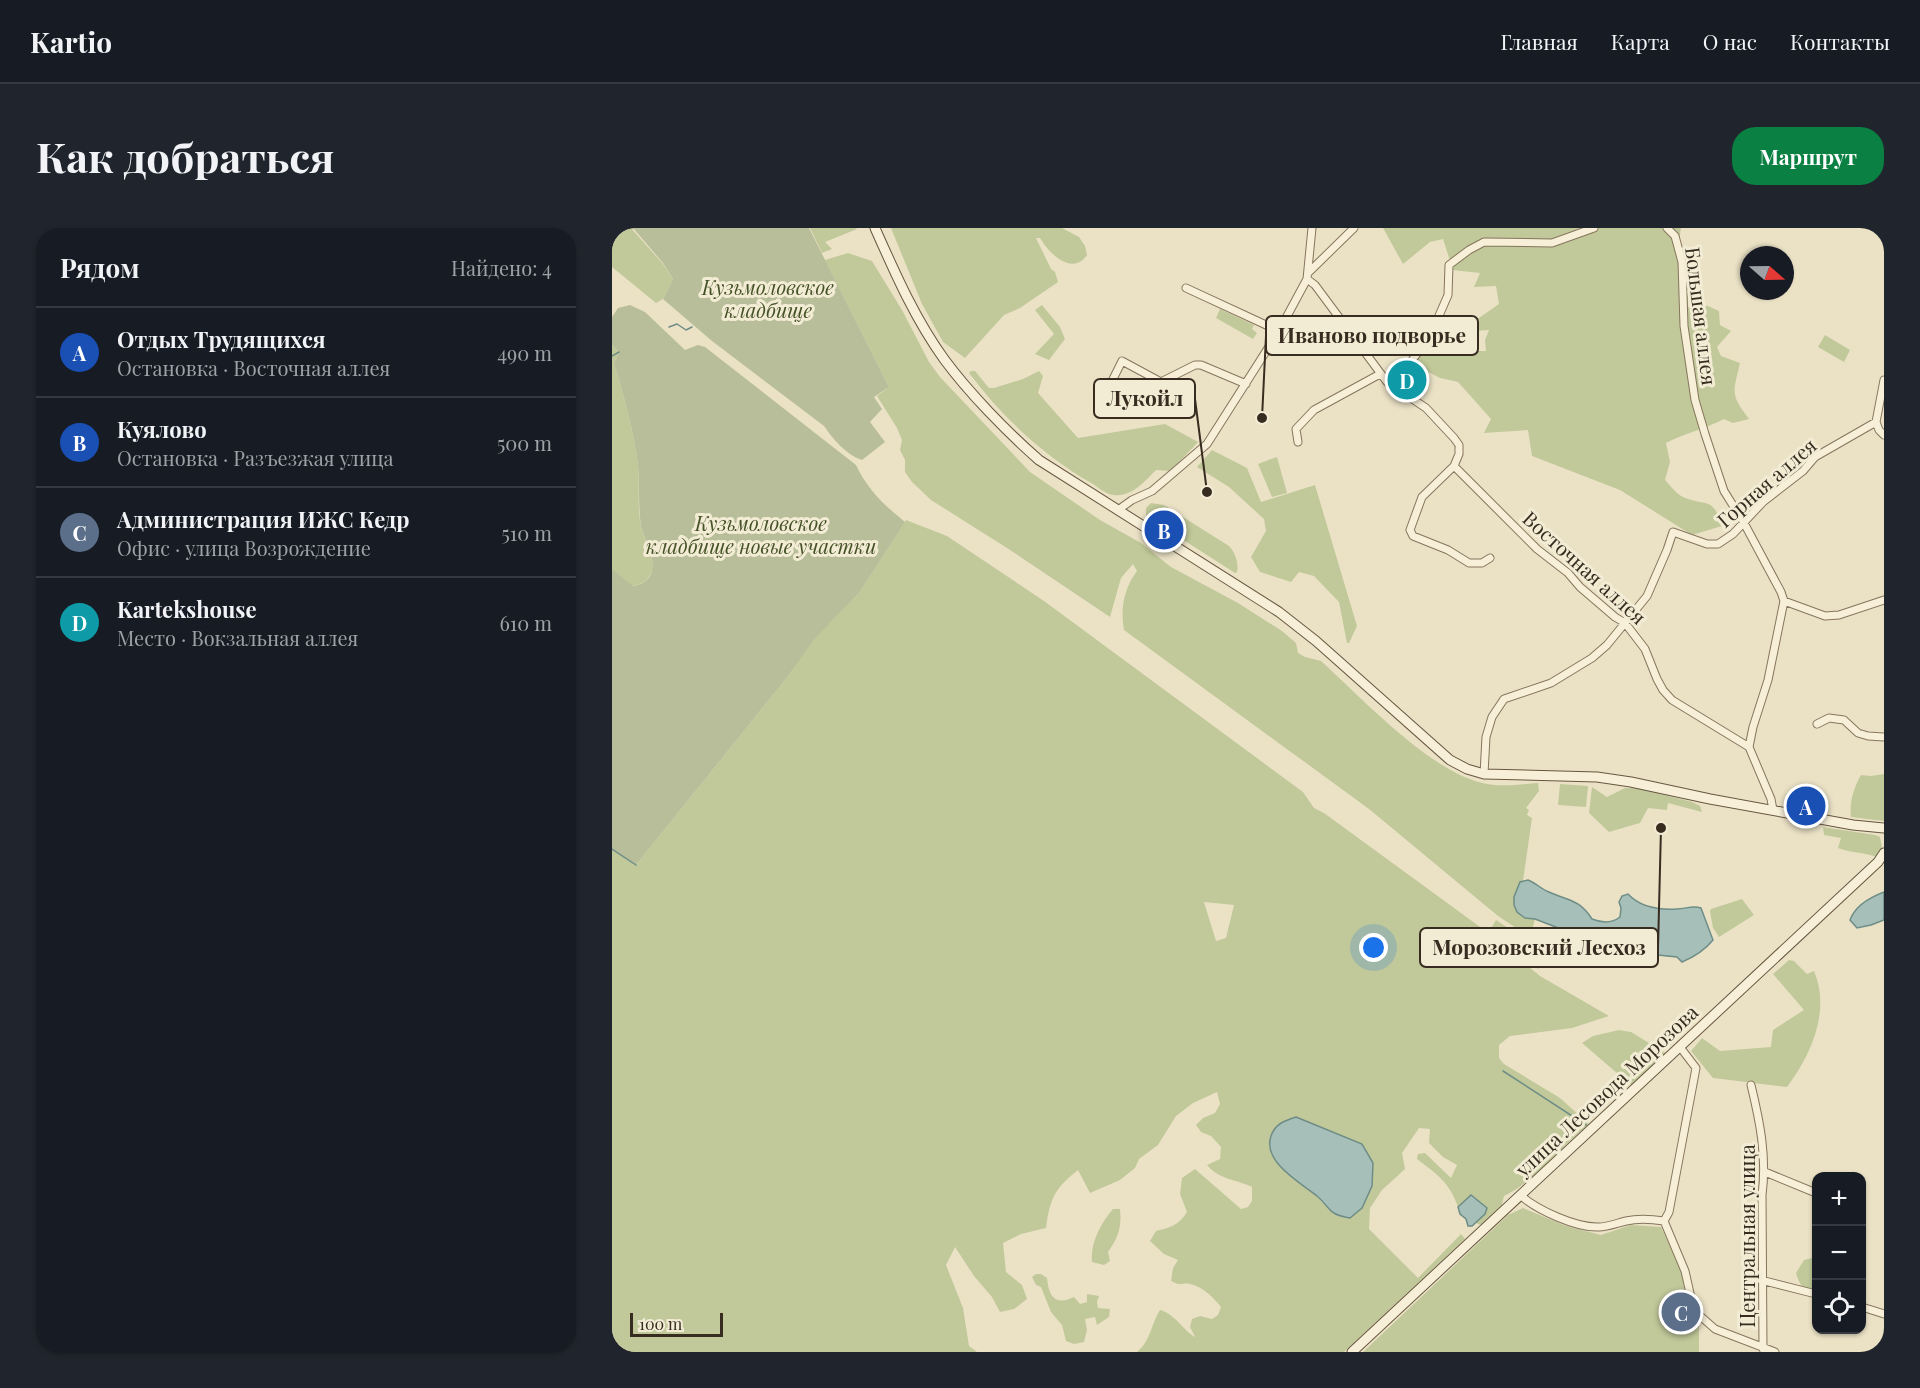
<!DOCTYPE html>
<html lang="ru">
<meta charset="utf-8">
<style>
:root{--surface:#171b24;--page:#20242c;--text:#f1f3f6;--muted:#9ea1a6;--line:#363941;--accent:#0b8043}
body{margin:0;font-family:"Playfair Display",serif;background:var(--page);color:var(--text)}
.controls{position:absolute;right:18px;bottom:18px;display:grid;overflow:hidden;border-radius:12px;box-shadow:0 2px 4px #0004}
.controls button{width:54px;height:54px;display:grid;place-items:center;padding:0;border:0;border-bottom:2px solid var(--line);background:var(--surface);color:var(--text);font:30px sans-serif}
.compass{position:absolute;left:1128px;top:18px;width:54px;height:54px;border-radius:50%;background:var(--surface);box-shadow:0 2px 4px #0004;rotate:110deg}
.scale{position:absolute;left:18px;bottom:15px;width:93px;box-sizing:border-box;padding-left:6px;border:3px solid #372c1f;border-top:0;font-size:16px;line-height:21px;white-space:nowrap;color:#372c1f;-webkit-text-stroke:4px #f3ecd5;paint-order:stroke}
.you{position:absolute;left:762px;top:720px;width:21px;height:21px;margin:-15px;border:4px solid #fff;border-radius:50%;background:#1a73e8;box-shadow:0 0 0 9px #1a73e833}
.badge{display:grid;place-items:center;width:39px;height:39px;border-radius:50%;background:var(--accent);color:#fff;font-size:20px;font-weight:700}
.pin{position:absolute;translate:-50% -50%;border:3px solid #fff;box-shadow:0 2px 6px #0006}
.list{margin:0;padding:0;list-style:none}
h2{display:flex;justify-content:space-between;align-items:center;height:78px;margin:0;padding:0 24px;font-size:26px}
h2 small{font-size:20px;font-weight:400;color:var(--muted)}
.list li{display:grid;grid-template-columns:39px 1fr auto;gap:18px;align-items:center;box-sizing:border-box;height:90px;padding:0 24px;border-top:2px solid var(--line)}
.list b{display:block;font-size:22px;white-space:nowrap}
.list p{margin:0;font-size:20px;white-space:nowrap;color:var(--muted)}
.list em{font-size:20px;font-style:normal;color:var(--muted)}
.icon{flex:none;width:33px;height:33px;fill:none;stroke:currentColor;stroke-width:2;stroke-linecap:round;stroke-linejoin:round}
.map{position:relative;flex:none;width:1272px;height:1124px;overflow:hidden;border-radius:24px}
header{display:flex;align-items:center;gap:36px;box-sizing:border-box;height:84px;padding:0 30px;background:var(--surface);border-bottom:2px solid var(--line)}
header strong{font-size:28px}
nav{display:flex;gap:33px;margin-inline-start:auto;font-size:21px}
.intro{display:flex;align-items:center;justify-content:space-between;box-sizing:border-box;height:144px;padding:0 36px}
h1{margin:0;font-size:42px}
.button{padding:15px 27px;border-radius:24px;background:var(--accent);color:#fff;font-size:21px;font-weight:700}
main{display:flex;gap:36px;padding:0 36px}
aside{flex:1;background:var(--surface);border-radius:24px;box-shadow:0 2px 4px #0004}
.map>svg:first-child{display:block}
.green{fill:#c1c99a;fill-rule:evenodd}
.cemetery{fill:#b8be99}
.water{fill:#a7bfb9;stroke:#6e8d87;stroke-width:1.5}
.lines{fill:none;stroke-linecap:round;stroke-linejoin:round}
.stream{stroke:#6e8d87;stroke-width:1.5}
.street-casing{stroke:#86755d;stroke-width:9}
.secondary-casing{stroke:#675640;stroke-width:11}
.street{stroke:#f7efd8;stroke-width:7}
.secondary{stroke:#f7efd8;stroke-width:9}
.labels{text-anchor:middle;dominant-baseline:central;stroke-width:6;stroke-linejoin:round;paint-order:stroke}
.park-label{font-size:20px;font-style:italic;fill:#455227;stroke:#f3ecd5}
.street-label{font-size:20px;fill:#372c1f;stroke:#f3ecd5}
.leader{fill:none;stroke:#372c1f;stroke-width:2}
.callout-dot{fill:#372c1f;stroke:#f3ecd5;stroke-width:2}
.callout{fill:#f3ecd5;stroke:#372c1f;stroke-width:2}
.callout-label{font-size:21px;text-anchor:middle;font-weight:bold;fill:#372c1f}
</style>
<header>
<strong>Kartio</strong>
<nav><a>Главная</a><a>Карта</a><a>О нас</a><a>Контакты</a></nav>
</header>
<div class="intro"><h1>Как добраться</h1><a class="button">Маршрут</a></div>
<main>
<aside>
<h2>Рядом<small>Найдено: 4</small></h2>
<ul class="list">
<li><span class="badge" style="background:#1a4fb4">A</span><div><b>Отдых Трудящихся</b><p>Остановка · Восточная аллея</p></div><em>490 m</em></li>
<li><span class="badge" style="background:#1a4fb4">B</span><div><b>Куялово</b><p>Остановка · Разъезжая улица</p></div><em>500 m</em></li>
<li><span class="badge" style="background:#5c6f8a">C</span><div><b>Администрация ИЖС Кедр</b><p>Офис · улица Возрождение</p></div><em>510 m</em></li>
<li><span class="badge" style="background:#0f9aa8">D</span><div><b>Kartekshouse</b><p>Место · Вокзальная аллея</p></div><em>610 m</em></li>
</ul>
</aside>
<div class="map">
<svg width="1272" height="1124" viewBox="0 0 1272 1124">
<rect width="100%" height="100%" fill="#ebe2c6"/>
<!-- green -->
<path class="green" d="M0,0H19L51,36L61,51L51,71L44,75L0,39Z
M198,0H244L245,1L213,14L220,21L210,25Z
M279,0H450L467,9L473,18L475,27C460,49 436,24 428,10H424L439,41L443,44L446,54L408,80L392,87L353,130L331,114L310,76Z
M771,0H1069L1067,12L1076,53V79L1096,78L1107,83L1108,97L1119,103L1105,119L1109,128L1128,135C1121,165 1118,166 1137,191L1121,195L1112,191C1093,201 1073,205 1054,215L1058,234L1053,252C1058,257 1064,266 1071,269C1093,279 1101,267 1110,298L1080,307L1008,262L920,228L916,202L872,205L879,191L846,154L828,150L801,136L813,116L827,119L838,114L865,123H874L873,112L877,102L849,104L841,94L867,90L887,76L884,58L862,59L868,45L841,42L831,11L818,14L791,36Z
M236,25L260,33L290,82L317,134L328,149L418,244L488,292L529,315L559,339L626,375L670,403L684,415L686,425L693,429L709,433C750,470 821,547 875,556C891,559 910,556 926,555L927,563L914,580L917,582L915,587L920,590L911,653L908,654C903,664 901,673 905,684L923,691L918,710L938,727L926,741L878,702L884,692L914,712L918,709L886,688L757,581L512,402C508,381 512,360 525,343L521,336L509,350L498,389L395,320L319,272L300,254L293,244V232L288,222L290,212L285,200L265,168L277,159L213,32Z
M430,77L448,99L453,111L437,132L423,126L442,106L423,82Z
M608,81L642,97L640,101L645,105L641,111L604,90Z
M1213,107L1238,122L1232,134L1206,119Z
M0,117L7,124L2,135C12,169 22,203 26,238C28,258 25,279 29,298C32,314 43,326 40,342C38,352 29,357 20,358L0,341Z
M359,143H363L377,160H382L411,151L427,143L431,148L426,165L466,210L553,196L586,214L559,243L544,242C532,254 520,269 502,267C495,267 487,260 481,256C432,228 391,190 357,145Z
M600,222L635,240L649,274L703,257L745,398L737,415H735L727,374L702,348L687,344L679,354L648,344L639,329L654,303L652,291L617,259L585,239Z
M665,229L675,265L660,269L646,236Z
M539,275L552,277L617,318C623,324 627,335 625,344L623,345L534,288V280Z
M294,292L335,308L432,373L691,564L702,580L712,585L875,704L928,748L997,788L960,800L898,808L887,817V830L892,836L948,870L977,896C973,901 967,904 962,909C940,929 919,955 892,968L889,980L870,997L865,996V992L873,986L875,980L859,967L846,979C838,955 825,946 805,931L806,926L813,925L839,950L845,937L831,929L817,915L818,901L807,900L790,925L793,941L770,962L758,980L757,1001L806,1050L849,1006L853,1011L732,1124H525C539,1113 539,1096 548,1082C563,1086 570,1101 583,1109L578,1099L580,1091L588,1088L600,1091L606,1087L609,1079C602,1070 590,1058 578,1056C570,1054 570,1059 559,1053L561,1040L566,1032L552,1026L538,1013L544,1003C558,1000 567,997 575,984L568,966L570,950L583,941L629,981L636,979L640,973V959C623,951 608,952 595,937L608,931L609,919L599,908L589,904L584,897L591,890L603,885L608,876L605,864L581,875L564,888L546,917L527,931L523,940L508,952L478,965L466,942C442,961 438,971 434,1000L409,1006L391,1015L394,1044L410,1057L415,1071L402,1081L388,1084L380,1069L362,1048L343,1019L334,1037L351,1080L357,1118L365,1124H0V621L24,637L177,447L203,409L247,365ZM592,674L622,677L614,710L604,713ZM730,909L750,916L760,958L750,980L743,985L717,982L704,967L685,953Z
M1272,546V593L1239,589C1237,575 1242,559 1249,547L1259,548Z
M948,556L976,558L974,579L946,577Z
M980,559L995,569L1013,560H1025L1080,574L1088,578L1090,584L1056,575L1055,582L1036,580L1028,595L997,604L977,585Z
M1211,599L1263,607L1268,609L1270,619L1265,629C1252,624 1238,625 1226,620L1229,610L1212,607Z
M1130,671L1142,687L1107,709L1101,700L1098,683L1099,681Z
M1177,732L1182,733L1195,746L1202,743C1219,783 1199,827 1175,859L1101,850L1079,823L1090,810L1108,823L1159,819L1161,802L1192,782L1161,746Z
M1007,802L1019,804L1055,826L1020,858L970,815L981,808Z
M911,980L954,998L989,1007L1019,997L1049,999L1070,1043L1076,1089L1087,1096V1124H751L896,987Z
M501,981H508C510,999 506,1010 496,1024L498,1033L492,1037L480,1034C478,1015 489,995 501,981Z
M1204,1029V1063C1189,1059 1189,1060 1184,1045L1192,1032Z
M424,1046H429L435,1050C437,1069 443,1078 462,1069L468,1076L475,1074V1066L487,1068L485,1074L486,1080L498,1081L497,1089L485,1097L483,1089L473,1091L475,1102L472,1114L462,1116L454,1113L450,1097L439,1084L429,1059L424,1057L420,1049Z"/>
<!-- cemetery -->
<path class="cemetery" d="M21,0H197L277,159L262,169L270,181L258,194L273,214L250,232C233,226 222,212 212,198L100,113L51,71L61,51L51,35Z
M18,77L33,84L73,122L86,117L93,119L244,237C255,261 273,278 293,294L247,365L203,410L177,447L24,637L0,621V341L21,358C29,357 39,352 40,342C43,325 32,313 29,298C26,279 28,258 26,238C22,203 12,169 2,135L7,124L0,117V89L6,80Z"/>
<!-- water -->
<path class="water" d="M916,652C924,655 929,661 937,664C957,673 967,671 980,691C990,695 999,696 1008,689L1009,680L1007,674L1010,668L1016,666C1028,679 1048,682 1065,681C1074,681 1080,677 1089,680L1101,712C1092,723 1082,729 1070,734L1065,729L1046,727L1040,718L1035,720L1021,718L975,719L956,709L949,701L923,691L913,690L905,684L902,677V669L908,654Z
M1272,664V692L1259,697L1245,700L1238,692C1243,678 1259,669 1272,664Z
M684,889L750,916L761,935L760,958L750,980L738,990C715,986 720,981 705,968C689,955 650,934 659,908C663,896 672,893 684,889Z
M859,967L875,980L873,986L860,998H856L854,991L848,986L846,979Z"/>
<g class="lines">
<!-- stream -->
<path class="stream" d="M57,99L65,96L74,102L80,99
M0,128L7,124
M0,621L24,637
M891,843L974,897"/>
<defs>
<path id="street" d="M1055,0L1063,8L1070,34L1072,98L1083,172L1093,206L1112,263L1132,295L1169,364L1172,373L1156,452L1141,499L1137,519
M697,44L742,0
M695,51L703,57L775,154L814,180L842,210L847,217V226L842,238L925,321L956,345L968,359L1003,389L1013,395L1033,421L1045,451L1051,462L1060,472L1137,519L1159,571L1161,582
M574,60L667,103
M778,155L796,138L819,106L836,67L837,37L857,22L872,14L940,15L982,0
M489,175L510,133L549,154L583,137H589L634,156
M1264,194L1267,202L1272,207
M686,214L684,201L702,182L768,146
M842,238L810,269L798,302L801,308L836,322L857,335H870L878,330
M506,282L520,272L540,263L595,216L667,103L695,51L700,0
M1172,373L1213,388L1227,387L1272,372
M1205,496L1217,490L1232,492L1246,505L1256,508L1272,509
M872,546L874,509L880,489L892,471L939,455L980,430L995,417L1035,368L1055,322L1061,304L1095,316H1106L1121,306L1151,274L1191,243L1203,229L1264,194L1272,152
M1068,819L1084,840L1057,984L1052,993L1073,1043L1080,1074L1086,1086L1103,1101L1163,1124
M1139,857C1148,894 1155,929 1150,967L1151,1121
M1153,944L1204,965
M908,967C925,982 964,1000 987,999C996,999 1005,995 1014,993C1027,990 1039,991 1052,993
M1149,1052L1204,1066
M1250,1079L1272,1086"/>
<path id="secondary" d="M263,0C283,45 303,91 332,131C357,165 395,204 427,232L667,384L704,413L838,532L855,541L872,546L985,549L1019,554L1098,571L1241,597L1272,600
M740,1124L1266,634L1272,625"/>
</defs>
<!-- street casing -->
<use href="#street" class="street-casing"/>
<!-- secondary casing -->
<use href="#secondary" class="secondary-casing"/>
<!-- street -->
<use href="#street" class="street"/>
<!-- secondary -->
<use href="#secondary" class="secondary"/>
</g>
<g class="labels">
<!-- park labels -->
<g class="park-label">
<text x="156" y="58">Кузьмоловское<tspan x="156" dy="23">кладбище</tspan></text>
<text x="149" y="294">Кузьмоловское<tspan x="149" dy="23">кладбище новые участки</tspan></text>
</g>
<!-- street labels -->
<g class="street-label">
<text transform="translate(1090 88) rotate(83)">Большая аллея</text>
<text transform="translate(1154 254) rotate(-41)">Горная аллея</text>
<text transform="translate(973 339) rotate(42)">Восточная аллея</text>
<text transform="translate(994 862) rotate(-43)">улица Лесовода Морозова</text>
<text transform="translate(1134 1008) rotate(-90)">Центральная улица</text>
</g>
</g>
<!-- callouts -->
<path class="leader" d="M650 190L654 108M595 264L583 171M1049 600L1046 720"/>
<g class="callout-dot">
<circle cx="650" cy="190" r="6"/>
<circle cx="595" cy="264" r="6"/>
<circle cx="1049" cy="600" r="6"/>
</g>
<g class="callout">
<rect x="654" y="88" width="212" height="39" rx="6"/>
<rect x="482" y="151" width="101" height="39" rx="6"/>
<rect x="808" y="700" width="238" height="39" rx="6"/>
</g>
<g class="callout-label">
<text x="760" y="115">Иваново подворье</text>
<text x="533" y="178">Лукойл</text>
<text x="927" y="727">Морозовский Лесхоз</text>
</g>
</svg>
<div class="controls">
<button>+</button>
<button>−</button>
<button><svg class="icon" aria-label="locate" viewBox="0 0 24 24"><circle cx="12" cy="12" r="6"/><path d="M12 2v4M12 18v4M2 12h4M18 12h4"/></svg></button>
</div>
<svg class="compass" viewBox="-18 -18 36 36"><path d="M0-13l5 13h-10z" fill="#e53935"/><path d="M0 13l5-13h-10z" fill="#9ea1a6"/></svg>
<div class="scale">100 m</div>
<div class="you"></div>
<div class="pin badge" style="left:1194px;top:578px;background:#1a4fb4">A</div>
<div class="pin badge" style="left:552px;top:302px;background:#1a4fb4">B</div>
<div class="pin badge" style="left:1069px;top:1084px;background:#5c6f8a">C</div>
<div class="pin badge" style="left:795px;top:152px;background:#0f9aa8">D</div>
</div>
</main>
